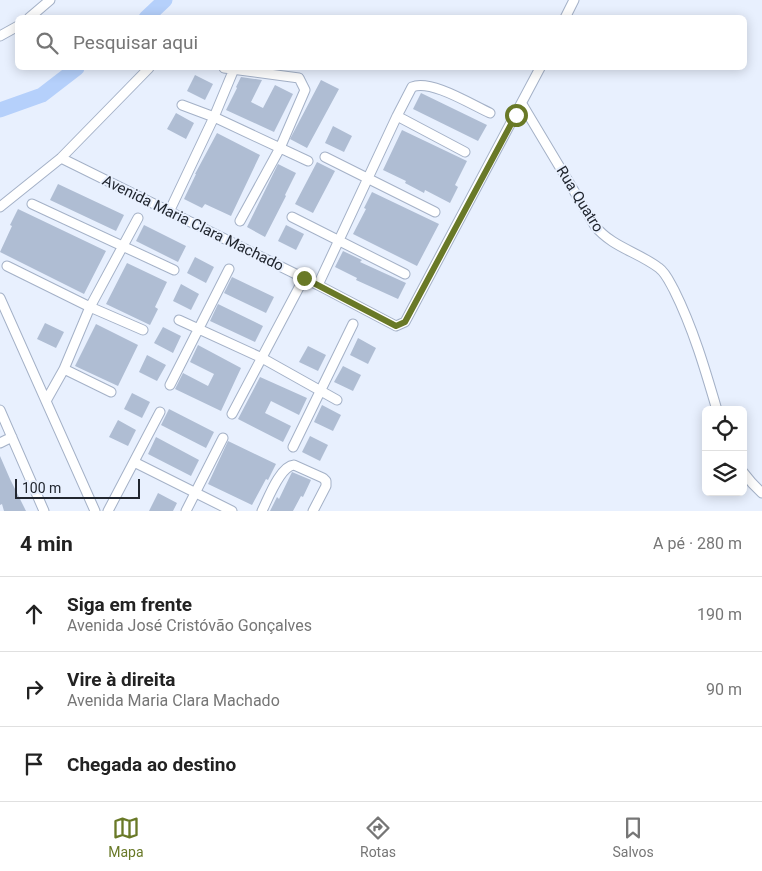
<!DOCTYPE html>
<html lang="pt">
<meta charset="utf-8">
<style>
:root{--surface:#fff;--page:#f6f6f6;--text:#222;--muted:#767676;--line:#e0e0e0;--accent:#697927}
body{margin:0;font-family:Roboto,sans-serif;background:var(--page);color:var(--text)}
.controls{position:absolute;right:15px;bottom:15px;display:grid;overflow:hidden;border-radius:8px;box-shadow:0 2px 12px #0003}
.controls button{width:45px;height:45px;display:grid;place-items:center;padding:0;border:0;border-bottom:1px solid var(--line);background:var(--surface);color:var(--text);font:25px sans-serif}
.scale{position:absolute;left:15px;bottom:12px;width:125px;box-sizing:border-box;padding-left:5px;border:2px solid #21262f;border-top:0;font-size:14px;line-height:18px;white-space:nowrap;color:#21262f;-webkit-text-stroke:4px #e8f0fe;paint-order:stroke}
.stop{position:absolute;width:15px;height:15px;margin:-11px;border:4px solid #697927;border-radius:50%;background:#fff}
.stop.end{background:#697927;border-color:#fff;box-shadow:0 1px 5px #0008}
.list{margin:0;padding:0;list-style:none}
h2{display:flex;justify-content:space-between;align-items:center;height:65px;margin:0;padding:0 20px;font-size:21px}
h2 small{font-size:16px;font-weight:400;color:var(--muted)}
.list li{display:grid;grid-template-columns:32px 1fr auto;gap:15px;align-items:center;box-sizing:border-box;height:75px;padding:0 20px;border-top:1px solid var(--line)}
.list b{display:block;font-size:19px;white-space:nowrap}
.list p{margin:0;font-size:16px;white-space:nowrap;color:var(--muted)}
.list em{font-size:16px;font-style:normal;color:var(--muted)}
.icon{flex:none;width:28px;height:28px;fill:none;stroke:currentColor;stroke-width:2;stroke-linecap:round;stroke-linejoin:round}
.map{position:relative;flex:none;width:762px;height:511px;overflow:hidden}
.search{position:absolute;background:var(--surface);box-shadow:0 2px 12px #0003;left:15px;right:15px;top:15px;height:55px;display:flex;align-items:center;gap:12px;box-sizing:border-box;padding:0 18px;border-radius:8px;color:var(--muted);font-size:19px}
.sheet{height:290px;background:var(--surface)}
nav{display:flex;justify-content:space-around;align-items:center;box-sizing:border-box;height:70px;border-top:1px solid var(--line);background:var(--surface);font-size:14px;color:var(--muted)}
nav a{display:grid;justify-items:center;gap:2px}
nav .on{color:var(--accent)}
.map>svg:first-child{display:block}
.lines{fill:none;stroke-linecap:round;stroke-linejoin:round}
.river{stroke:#b5d0fb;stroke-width:15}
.building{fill:#afbdd3}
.street-casing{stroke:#a4b1c7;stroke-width:11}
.street{stroke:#fff;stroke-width:9}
.route{stroke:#697927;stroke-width:6}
.labels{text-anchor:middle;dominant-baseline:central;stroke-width:4;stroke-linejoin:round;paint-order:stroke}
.street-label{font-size:15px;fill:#21262f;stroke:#e8f0fe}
</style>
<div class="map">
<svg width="762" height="511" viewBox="0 0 762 511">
<rect width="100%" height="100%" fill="#e8f0fe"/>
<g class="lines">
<!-- river -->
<path class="river" d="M146,18L165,0
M0,110L42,95L77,68"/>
</g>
<!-- building -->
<path class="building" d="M195,75L213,84L205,100L187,91Z
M241,77L262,80L251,102L263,108L275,85L293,94L274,132L226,110L237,88L236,87Z
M321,80L339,89L307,148L290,139Z
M421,93L487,125L478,141L413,109Z
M176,113L194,123L186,139L167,129Z
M333,126L352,136L344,152L325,143Z
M402,130L467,161L455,185L458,187L450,203L425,190L424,193L405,183L406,181L383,170Z
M217,133L260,155L231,216L205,204L202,208L184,199L196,174H195Z
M317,162L335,171L313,213L295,204Z
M278,164L296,173L285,195L286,196L265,237L247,227Z
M58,184L124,215L116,231L50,200Z
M372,192L439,224L417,266L353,234L366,209L364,208Z
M18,209L106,251L84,294L0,252L12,226L10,225Z
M144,225L186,246L178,262L136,241Z
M286,225L304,234L296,250L278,241Z
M343,251L362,260L360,262L406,283L398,299L356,280L357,278L335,267Z
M195,257L214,267L206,283L187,273Z
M127,263L167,282L155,307L158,309L150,325L106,304Z
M232,277L274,297L266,313L224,293Z
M181,284L199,294L191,310L173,301Z
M218,304L263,326L255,342L210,321Z
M45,323L64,332L56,348L37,339Z
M96,324L138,345L118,386L75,366Z
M163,327L181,336L173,353L154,343Z
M358,338L376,348L368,364L350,355Z
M198,345L241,368L221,411L175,389L183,373L208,386L214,374L190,362Z
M308,346L326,355L318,371L299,362Z
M147,355L166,365L157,381L139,372Z
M343,366L361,375L353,391L334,382Z
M260,377L307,398L299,415L271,401L265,413L291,426L283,442L238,419Z
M132,393L150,402L142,418L124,409Z
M322,405L341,415L333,431L314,422Z
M169,409L214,432L206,448L161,425Z
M118,420L136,430L128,446L109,437Z
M310,436L328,445L320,461L302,452Z
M156,437L199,460L191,476L148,454Z
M228,441L276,464L268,480L266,479L252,505L208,484Z
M0,456L10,479L26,511H4L2,504L0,505Z
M292,472L311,480L303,497L301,496L293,511H270L277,497L279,499Z
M158,493L177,503L173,511H149Z"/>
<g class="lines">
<defs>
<path id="street" d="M29,18L50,0
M565,18L574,0
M0,36L18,26
M224,68L299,78L305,90L280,148L240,221
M522,104L595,226C612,247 638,252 659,268C666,273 670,283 674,290C693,328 705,369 717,410
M182,105L214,117L308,161
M397,116L465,152
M325,157L435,212
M61,158L318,285L396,326L405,322L540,68
M32,204L174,270
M0,207L61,158L149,68
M169,212L214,117L234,69
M292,217L405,274
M7,266L90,307L143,330
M318,285L397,116L412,87C431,79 472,105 490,113
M0,298L95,511
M179,320L262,358L337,400
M64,369L111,392
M170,385L229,269
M46,401L64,369L90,307L138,218
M0,410L44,511
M232,414L304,278
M0,443L12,437
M293,447L353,324
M134,462L232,511
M743,472L752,483L762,493
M108,511L160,412
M186,511L223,438
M262,511C268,499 280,466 294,465L323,478L326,481V486L313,511"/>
</defs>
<!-- street casing -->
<use href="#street" class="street-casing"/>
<!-- street -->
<use href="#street" class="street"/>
</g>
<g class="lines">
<!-- route -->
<path class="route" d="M304,278L396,326L405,322L516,115"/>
</g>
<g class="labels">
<!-- street labels -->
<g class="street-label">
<text transform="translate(580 199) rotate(58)">Rua Quatro</text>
<text transform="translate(193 223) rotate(26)">Avenida Maria Clara Machado</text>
</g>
</g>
</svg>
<div class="controls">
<button><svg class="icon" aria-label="locate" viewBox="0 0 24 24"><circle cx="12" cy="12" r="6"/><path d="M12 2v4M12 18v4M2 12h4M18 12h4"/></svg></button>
<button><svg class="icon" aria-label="layers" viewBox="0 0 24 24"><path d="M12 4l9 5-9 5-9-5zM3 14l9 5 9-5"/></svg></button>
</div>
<div class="scale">100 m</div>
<div class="stop" style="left:516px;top:115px"></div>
<div class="stop end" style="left:304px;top:278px"></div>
<div class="search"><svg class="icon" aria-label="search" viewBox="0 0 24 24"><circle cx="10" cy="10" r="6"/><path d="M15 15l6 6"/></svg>Pesquisar aqui</div>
</div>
<section class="sheet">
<h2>4 min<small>A pé · 280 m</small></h2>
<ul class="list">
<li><svg class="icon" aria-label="ahead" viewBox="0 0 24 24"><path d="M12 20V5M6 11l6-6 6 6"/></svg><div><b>Siga em frente</b><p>Avenida José Cristóvão Gonçalves</p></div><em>190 m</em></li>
<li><svg class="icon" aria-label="right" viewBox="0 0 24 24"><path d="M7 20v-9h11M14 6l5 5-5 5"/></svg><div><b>Vire à direita</b><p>Avenida Maria Clara Machado</p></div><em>90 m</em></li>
<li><svg class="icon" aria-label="arrive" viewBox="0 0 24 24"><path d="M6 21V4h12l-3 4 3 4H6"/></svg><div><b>Chegada ao destino</b></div></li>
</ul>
</section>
<nav>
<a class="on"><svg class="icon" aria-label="map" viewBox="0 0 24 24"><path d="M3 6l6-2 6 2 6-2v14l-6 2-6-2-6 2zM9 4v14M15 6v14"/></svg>Mapa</a>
<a><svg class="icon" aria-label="directions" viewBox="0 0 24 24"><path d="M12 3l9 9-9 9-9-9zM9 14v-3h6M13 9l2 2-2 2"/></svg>Rotas</a>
<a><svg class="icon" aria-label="saved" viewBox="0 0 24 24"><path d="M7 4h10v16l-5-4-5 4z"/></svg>Salvos</a>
</nav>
